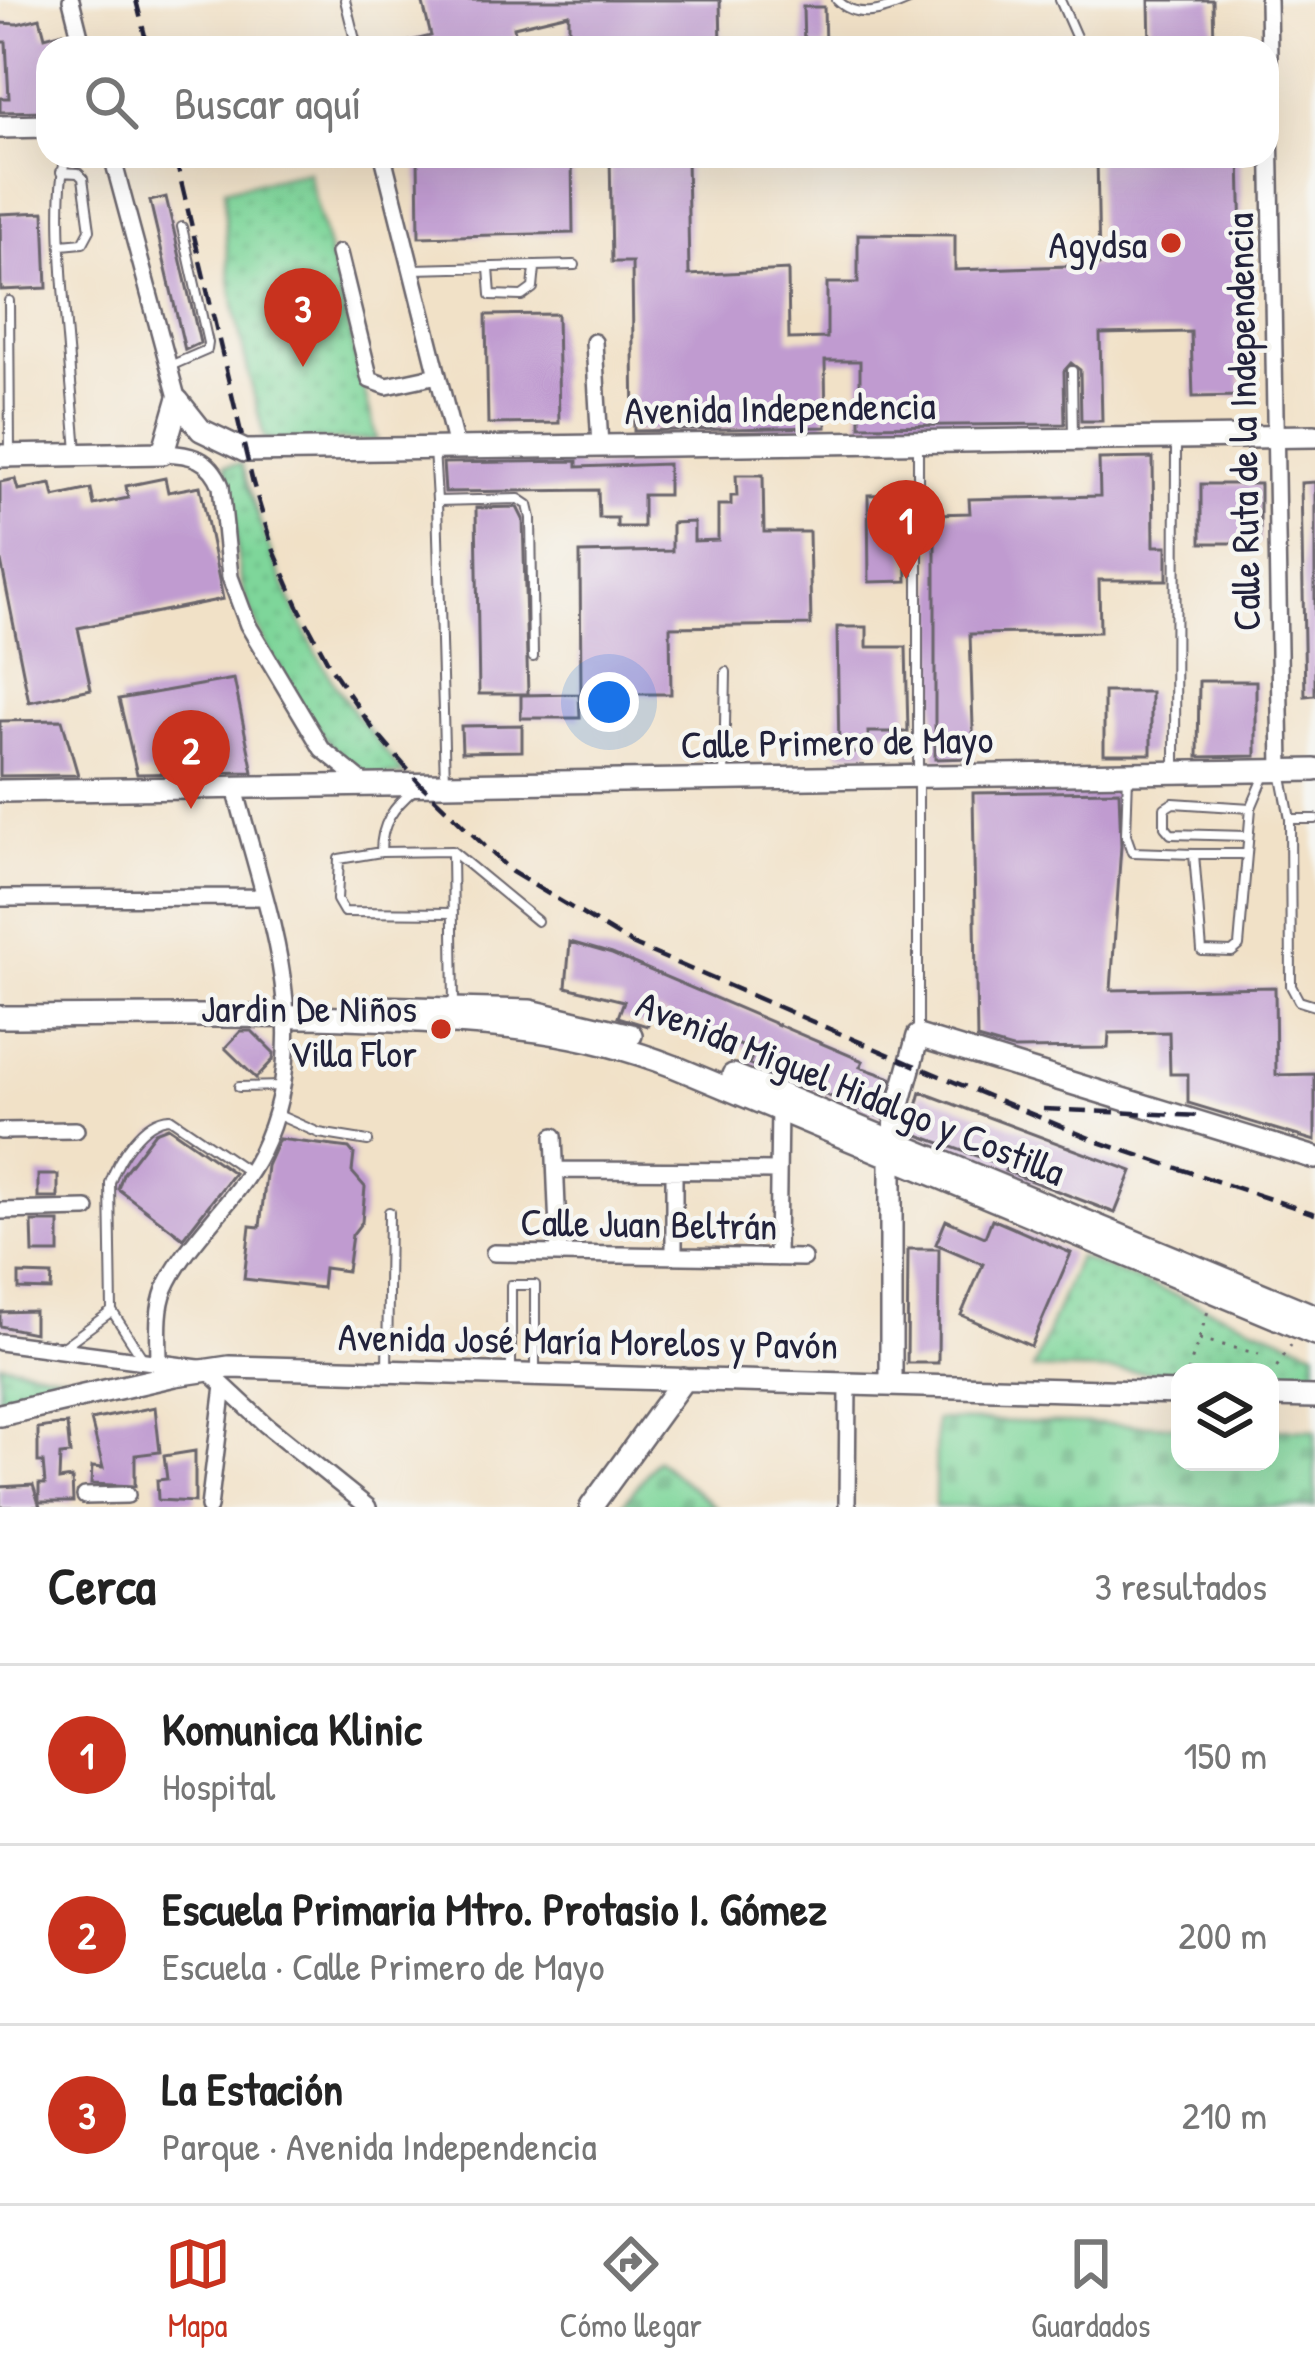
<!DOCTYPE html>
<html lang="es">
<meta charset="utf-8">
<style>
:root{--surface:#fff;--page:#f6f6f6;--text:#222;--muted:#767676;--line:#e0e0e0;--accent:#c8321e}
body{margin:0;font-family:"Patrick Hand",sans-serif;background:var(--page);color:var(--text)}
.controls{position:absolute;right:36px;bottom:36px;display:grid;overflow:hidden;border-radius:24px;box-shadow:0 12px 48px #0002}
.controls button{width:108px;height:108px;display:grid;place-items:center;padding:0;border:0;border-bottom:3px solid var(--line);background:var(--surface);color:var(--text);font:60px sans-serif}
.you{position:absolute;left:609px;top:702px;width:42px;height:42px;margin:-30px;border:9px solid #fff;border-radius:50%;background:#1a73e8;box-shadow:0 0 0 18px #1a73e833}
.badge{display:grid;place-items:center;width:78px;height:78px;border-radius:50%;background:var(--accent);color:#fff;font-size:39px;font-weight:700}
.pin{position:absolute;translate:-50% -99px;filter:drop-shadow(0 3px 6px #0008)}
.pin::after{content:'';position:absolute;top:63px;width:42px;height:36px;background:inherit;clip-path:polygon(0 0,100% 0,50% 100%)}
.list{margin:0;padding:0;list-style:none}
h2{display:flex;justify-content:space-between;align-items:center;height:156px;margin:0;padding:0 48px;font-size:51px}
h2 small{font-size:39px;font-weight:400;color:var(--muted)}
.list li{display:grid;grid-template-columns:78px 1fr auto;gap:36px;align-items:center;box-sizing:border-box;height:180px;padding:0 48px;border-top:3px solid var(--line)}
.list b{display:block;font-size:45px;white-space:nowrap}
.list p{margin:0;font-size:39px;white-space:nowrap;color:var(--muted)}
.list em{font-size:39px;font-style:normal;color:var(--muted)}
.icon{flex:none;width:66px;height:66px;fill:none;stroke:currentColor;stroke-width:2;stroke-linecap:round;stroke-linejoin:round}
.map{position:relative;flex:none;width:1315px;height:1507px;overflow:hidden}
.search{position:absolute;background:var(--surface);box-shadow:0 12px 48px #0002;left:36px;right:36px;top:36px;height:132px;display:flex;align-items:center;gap:30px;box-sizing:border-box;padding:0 42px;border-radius:36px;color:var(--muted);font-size:45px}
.sheet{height:696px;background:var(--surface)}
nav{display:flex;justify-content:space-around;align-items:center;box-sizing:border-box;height:168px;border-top:3px solid var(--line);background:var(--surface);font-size:33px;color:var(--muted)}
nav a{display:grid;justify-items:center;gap:6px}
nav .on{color:var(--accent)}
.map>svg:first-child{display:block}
.cemetery{fill:url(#cemetery-stones);stroke:#507c6a;stroke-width:3}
.park{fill:url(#park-dots);stroke:#507c6a;stroke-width:3}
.building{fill:#c09bd0}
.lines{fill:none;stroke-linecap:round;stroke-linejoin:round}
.lane-casing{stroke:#6a656c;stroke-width:12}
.street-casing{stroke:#6a656c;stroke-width:20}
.secondary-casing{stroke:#6a656c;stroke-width:26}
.path{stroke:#6a656c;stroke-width:3;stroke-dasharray:3 9;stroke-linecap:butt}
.lane{stroke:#fff;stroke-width:8}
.street{stroke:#fff;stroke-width:15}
.secondary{stroke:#fff;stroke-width:21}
.rail{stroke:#22223b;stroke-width:4.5;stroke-dasharray:18 9;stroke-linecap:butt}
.poi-dot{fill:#c8321e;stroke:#f6f6f2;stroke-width:4.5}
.labels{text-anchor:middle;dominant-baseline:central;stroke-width:9;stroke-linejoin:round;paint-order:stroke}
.poi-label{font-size:39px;fill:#22223b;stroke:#f6f6f2;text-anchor:end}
.street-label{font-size:39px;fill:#22223b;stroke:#f6f6f2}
</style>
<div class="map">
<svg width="1315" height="1507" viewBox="0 0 1315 1507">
<defs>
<pattern id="cemetery-stones" width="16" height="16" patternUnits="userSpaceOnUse" patternTransform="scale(3)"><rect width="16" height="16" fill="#7ed69a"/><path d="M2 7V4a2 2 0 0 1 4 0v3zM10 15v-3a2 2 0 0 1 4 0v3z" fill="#6db786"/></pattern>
<pattern id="park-dots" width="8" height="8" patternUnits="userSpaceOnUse" patternTransform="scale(3)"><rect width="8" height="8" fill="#7ed69a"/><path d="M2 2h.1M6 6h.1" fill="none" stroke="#6db786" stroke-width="1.8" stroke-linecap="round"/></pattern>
</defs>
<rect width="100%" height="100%" fill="#f6f6f2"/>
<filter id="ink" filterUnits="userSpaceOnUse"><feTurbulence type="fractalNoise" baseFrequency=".00833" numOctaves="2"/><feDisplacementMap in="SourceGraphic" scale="24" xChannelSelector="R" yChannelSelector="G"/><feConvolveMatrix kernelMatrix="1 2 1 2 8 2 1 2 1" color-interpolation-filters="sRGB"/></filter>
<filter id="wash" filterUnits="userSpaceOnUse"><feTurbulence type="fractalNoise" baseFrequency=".004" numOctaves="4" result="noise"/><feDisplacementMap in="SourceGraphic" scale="48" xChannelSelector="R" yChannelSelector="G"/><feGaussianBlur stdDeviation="2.7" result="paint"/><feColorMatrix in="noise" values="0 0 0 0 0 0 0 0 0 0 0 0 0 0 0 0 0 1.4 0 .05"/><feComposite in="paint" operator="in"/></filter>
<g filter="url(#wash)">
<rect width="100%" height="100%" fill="#f1e1c7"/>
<!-- cemetery -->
<path class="cemetery" d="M936,1420L1180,1426V1462H1270V1429L1315,1430V1507H935Z
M657,1460L716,1507H621Z"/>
<!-- park -->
<path class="park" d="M308,172L377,440H265C243,352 223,280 225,189Z
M241,464C264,539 290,611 331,678C352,713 379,743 404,775C393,775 378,777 367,773C321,757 252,631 242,584C233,545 238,504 225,466Z
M1078,1257L1315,1350V1376L1033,1369Z
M0,1363L95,1381L0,1401Z"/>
<g id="blocks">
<!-- building -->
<path class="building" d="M422,0H720L721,48H569V14L514,27L516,38L487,45L488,48H399L398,44L431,36Z
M1149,0H1213L1214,48H1150Z
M803,7H824L825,48H804Z
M40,18L45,37L63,32L67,48H48V111L0,112V98H9L6,42H0V23L17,24Z
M418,156H572L573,233L419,237Z
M610,156H687L689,275L788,270L789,339L827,338V283H858V234L955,235V270L1099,265L1097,156H1240L1244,330H1239L1241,396L1193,397L1191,332L1100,334L1102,421H1081L1080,370L1071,363L1064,371L1065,424L860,426V361H825L826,427L634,431L632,262H612Z
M166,197L200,343L185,350L150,201Z
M44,212L47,288L1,290L0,214Z
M557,314L559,423L488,424L486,315Z
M1153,458L1154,546H1167V580H1099L1100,632L970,634L974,758L935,759V514L970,513L969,499L1100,496L1099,459Z
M577,461V467L668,464V495H643V527H617V518H599L598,490L445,492L443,463Z
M736,475H763L764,532H809L811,625L670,627L671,694H581L580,553L672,551V523L694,522V541L718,540V505H731V496H737Z
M165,478L168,492L200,486L223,599L78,628L91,689L29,702L0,556V482L15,479L18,490L51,484L54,497L91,489L94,505L128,498L126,486Z
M1315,482V695L1305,696L1301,483Z
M1201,484H1260V543H1201Z
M905,494L907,581L869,582L868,495Z
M517,507L523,519L528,694H479L476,508Z
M837,627H867V647H906L908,732H868L869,752L839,753Z
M234,679L253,772L137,774L119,699Z
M1199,681H1256V756L1198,757Z
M1104,692H1151V754H1104Z
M579,694L580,718H521V695Z
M62,720L78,775L0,776V721Z
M522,725V751L462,752L461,726Z
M1119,791L1121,846L1111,990L1275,987L1276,1075L1315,1074V1141L1188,1103V1074H1170L1169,1032L1109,1033L1108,1048L1012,1049L977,1039L973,793Z
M570,942L612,954L863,1061L860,1067L891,1078L881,1117L749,1064L755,1051L726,1040L720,1047L713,1045L690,1035L684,1030V1022L654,1011L647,1026L618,1017L624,1001L566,987Z
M241,1031H252L274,1053L273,1060L256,1078L225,1048Z
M921,1092L1132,1171L1115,1213L1005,1171L1007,1167L910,1132Z
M168,1127L234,1173L183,1238L118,1189L123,1174L155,1132Z
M279,1139L349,1148L354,1154L352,1172L365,1187L362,1222L352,1235L347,1271L324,1268L322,1288L244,1279L250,1226L260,1227L267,1166Z
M38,1175H58V1198H38Z
M992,1219L1071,1253L1031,1346L961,1315L983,1264L936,1244L946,1220L985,1237Z
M32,1222H59V1253H33Z
M908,1249H939L938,1363H907Z
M19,1274L52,1275L51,1290L19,1289Z
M34,1311V1333L0,1326V1312Z
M155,1407L160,1452L135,1455V1486L91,1484L92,1467L103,1468L91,1420Z
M67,1424L70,1454L60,1455L59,1480L72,1478L73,1502H39V1484H45L43,1462H38V1428Z
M195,1451V1502L158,1500L157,1480L167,1479L164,1456Z
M33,1485L40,1507H0V1487Z"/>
</g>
</g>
<g filter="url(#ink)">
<use href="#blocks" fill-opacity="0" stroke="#6a656c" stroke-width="3"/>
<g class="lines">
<defs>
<path id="lane" d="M345,0L357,48
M837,0C858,21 884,11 909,0
M1060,0L1081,48
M67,156C48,195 74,397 77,453
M61,172L78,173L83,178L90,230L83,243L62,245
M489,268L491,295L522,296L533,288L535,268
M413,269L575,265
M9,301L10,454
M170,366L207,350L208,343L182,227
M1072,371L1073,439
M918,443V1034
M434,449L437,501
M1175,767L1176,440
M1281,772L1290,819L1291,986L1299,1001L1315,1006
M1128,774L1126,835L1132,852L1194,854
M724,778L726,672
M445,782L437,501L519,499L528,505L531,518L533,657
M1290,819H1315
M1247,836L1171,834L1165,827V808L1173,803L1251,808
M381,852C381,824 393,807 415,789
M452,853L454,1006
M1244,854H1194L1202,951L1232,952L1239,946L1251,808L1266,773
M453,913L344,912L337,900L339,859L381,852L452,851L537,921
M239,1087L283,1086
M278,1115L319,1133L368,1141
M64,1346L112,1311
M143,1359L112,1311L110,1183C118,1158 143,1119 170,1118L249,1172
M387,1371L389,1212
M511,1374V1285H535V1373"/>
<path id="street" d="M71,0L83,48
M1268,0L1281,770
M112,156L178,401
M383,156L456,447
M339,253L370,380L387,386L438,375
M594,342L600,446
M163,453C191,454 210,458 221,486L230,577L248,625L322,749L365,784
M0,898L263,897
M0,1131L76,1130
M554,1136L559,1254
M556,1170L778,1171
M674,1171V1256
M0,1211L87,1209
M494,1253L803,1258
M777,1258L779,1105
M0,1342L206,1369L266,1425L368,1507
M159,1362C159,1339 156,1311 165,1289C183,1245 237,1201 260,1154C319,1034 266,909 235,788
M85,1496L127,1495
M209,1507L224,1386
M847,1507L848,1383"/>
<path id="secondary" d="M0,127L48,126
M178,401L201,430L245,451L1315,436
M0,456L163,453L178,401
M0,791L1315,770
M372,1007L530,1011L631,1035
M0,1017C132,1016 263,1014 394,1020C497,1025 575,1028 673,1066L1315,1334
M733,1075L1315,1316
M891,1383V1158L897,1112L918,1036L1315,1158
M1270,1396L1315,1397
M0,1415L175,1375L229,1367L1180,1393
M591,1507L684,1379"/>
</defs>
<!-- lane casing -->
<use href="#lane" class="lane-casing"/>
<!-- street casing -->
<use href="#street" class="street-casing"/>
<!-- secondary casing -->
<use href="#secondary" class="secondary-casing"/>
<!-- path -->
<path class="path" d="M1199,1339L1259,1354
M1188,1372L1208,1311
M1270,1377L1291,1345"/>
<!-- lane -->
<use href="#lane" class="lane"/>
<!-- street -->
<use href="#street" class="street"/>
<!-- secondary -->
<use href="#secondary" class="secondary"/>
<!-- rail -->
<path class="rail" d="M136,0L148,48
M175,156L253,483L272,546L298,606L331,668L373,729L420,784L512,872L632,944L911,1064L1099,1142L1315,1214
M1043,1109L1200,1116"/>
</g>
</g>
<!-- markers -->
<g class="poi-dot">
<circle cx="1171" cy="243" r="12"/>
<circle cx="441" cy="1029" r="12"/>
</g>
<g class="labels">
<!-- poi labels -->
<g class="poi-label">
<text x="1147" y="243">Agydsa</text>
<text x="417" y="1007">Jardin De Niños<tspan x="417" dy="45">Villa Flor</tspan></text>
</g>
<!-- street labels -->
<g class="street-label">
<text transform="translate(780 407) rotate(-1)">Avenida Independencia</text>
<text transform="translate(1242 422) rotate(-91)">Calle Ruta de la Independencia</text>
<text transform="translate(837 741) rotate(-1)">Calle Primero de Mayo</text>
<text transform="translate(851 1087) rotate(22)">Avenida Miguel Hidalgo y Costilla</text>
<text transform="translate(649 1223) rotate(1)">Calle Juan Beltrán</text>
<text transform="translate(588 1340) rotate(1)">Avenida José María Morelos y Pavón</text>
</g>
</g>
</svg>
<div class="controls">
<button><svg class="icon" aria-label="layers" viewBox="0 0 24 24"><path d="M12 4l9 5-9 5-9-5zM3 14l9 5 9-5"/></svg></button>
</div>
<div class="you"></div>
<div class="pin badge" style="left:906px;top:579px">1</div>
<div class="pin badge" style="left:191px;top:809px">2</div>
<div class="pin badge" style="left:303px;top:367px">3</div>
<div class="search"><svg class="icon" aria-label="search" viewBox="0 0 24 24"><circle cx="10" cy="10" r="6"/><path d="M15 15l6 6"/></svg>Buscar aquí</div>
</div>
<section class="sheet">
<h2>Cerca<small>3 resultados</small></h2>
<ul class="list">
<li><span class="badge">1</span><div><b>Komunica Klinic</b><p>Hospital</p></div><em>150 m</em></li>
<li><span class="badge">2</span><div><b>Escuela Primaria Mtro. Protasio I. Gómez</b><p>Escuela · Calle Primero de Mayo</p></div><em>200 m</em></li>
<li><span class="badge">3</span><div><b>La Estación</b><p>Parque · Avenida Independencia</p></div><em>210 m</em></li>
</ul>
</section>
<nav>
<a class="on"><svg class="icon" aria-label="map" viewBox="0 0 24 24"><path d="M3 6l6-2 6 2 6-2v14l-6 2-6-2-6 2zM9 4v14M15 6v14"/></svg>Mapa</a>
<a><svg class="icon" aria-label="directions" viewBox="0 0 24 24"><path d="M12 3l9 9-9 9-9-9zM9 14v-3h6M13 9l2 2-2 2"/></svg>Cómo llegar</a>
<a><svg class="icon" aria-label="saved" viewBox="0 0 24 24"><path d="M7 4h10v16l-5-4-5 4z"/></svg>Guardados</a>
</nav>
